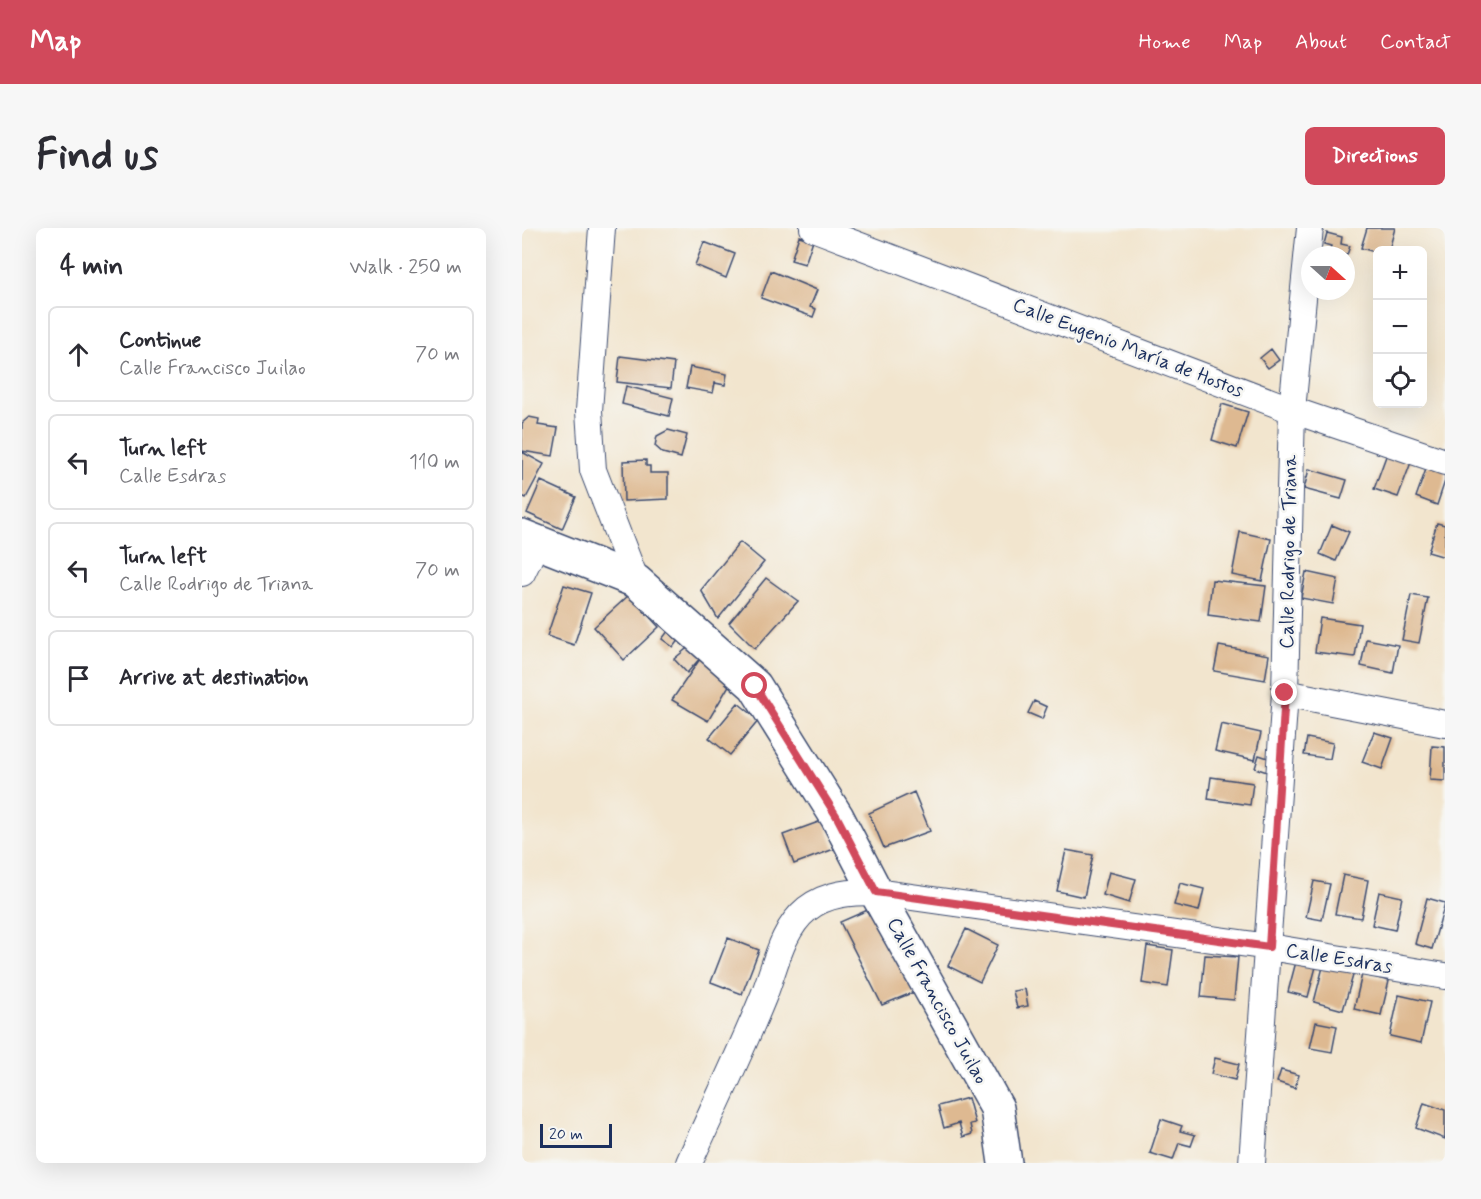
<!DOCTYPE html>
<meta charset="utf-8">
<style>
:root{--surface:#fff;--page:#f7f7f7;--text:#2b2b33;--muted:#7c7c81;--line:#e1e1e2;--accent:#d1495b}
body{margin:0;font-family:Mynerve,sans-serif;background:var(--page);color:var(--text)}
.controls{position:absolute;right:18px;top:18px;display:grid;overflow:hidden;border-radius:9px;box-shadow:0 6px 24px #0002}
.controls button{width:54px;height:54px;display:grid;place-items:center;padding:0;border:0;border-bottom:2px solid var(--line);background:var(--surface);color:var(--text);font:30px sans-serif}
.compass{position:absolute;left:779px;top:18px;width:54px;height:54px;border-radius:50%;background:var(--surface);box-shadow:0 6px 24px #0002;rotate:111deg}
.scale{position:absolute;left:18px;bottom:15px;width:72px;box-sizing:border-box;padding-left:6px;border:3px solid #1b2f5e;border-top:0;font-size:16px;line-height:21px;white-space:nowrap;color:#1b2f5e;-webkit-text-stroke:4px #f6f6f2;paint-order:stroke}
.stop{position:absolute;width:18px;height:18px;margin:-14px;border:4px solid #d1495b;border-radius:50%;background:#fff}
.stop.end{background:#d1495b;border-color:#fff;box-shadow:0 2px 6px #0008}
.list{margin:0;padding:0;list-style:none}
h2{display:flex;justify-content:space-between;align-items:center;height:78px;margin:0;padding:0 24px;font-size:26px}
h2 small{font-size:20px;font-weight:400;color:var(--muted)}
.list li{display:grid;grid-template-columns:39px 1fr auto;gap:18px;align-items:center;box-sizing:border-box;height:96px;margin:0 12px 12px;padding:0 12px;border:2px solid var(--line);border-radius:9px}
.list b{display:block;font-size:22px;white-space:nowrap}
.list p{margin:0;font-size:20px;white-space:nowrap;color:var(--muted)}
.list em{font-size:20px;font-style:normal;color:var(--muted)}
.icon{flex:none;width:33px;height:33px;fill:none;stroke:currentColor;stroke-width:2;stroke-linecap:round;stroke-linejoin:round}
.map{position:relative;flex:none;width:923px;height:935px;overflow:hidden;border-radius:9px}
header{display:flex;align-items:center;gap:36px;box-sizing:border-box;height:84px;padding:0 30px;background:var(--accent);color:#fff}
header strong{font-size:28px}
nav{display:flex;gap:33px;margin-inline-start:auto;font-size:21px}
.intro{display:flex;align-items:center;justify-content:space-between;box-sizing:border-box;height:144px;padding:0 36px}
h1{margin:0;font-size:42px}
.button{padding:15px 27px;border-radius:9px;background:var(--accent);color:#fff;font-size:21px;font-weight:700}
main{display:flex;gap:36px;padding:0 36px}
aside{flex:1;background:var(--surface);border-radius:9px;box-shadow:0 6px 24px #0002}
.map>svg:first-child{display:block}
.building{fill:#deb991}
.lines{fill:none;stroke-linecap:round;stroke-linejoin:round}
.street-casing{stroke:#3b4a6f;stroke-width:28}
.secondary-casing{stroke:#3b4a6f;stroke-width:36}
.street{stroke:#fff;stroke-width:26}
.secondary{stroke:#fff;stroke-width:33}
.route{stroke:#d1495b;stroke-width:8}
.labels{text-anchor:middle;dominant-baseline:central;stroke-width:5;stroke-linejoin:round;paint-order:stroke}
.street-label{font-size:20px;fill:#1b2f5e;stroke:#f6f6f2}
</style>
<header>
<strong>Map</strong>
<nav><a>Home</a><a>Map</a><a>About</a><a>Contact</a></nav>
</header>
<div class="intro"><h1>Find us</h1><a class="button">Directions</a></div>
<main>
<aside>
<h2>4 min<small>Walk · 250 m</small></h2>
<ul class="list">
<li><svg class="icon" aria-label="ahead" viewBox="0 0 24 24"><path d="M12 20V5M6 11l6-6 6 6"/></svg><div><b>Continue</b><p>Calle Francisco Juilao</p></div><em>70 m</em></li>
<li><svg class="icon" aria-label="left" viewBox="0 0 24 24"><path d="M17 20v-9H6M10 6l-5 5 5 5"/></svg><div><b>Turn left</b><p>Calle Esdras</p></div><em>110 m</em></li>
<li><svg class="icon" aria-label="left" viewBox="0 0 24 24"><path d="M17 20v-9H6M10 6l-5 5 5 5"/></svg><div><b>Turn left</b><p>Calle Rodrigo de Triana</p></div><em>70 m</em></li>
<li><svg class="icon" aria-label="arrive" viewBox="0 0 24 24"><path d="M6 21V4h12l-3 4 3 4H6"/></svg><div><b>Arrive at destination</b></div></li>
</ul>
</aside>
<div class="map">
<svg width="923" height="935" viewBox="0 0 923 935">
<rect width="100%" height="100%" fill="#f6f6f2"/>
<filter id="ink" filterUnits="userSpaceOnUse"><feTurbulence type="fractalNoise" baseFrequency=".0167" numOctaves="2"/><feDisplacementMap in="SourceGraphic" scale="12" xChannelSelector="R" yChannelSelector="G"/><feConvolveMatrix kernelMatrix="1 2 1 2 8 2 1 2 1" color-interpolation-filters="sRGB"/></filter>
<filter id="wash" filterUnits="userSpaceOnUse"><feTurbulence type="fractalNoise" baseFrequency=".008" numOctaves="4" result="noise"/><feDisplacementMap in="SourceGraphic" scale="24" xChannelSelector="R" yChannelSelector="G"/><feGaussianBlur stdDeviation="1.35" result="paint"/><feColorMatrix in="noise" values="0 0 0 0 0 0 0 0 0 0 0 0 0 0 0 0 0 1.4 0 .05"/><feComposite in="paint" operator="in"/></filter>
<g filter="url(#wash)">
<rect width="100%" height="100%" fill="#f2e5ce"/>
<g id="blocks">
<!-- building -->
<path class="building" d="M845,0H873L867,22H856V25L839,20Z
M805,5L820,9L819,16L828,18L825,27L807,25L809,18L802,16Z
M277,8L291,12L283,36L269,32Z
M182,14L213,26L204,50L173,37Z
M249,43L295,62L288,79L294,81L291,89L239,70Z
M749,121L757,132L746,140L738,130Z
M98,128L152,135L149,160L95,154Z
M168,139L205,146L203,157L193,155L191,165L164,160Z
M104,158L151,170L147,188L100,176Z
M700,176L726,184L715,220L690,212Z
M7,189L17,191L16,197L36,200L31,228L0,223V195Z
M146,202L165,207L159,230L141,225L133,218L135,208Z
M867,220L891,229L876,269L852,261Z
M0,224L22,236L4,270L0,268Z
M124,232V238H128V245H146V271L102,273L101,233Z
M907,233L923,239V253L915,277L894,269Z
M787,241L825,252L819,271L782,261Z
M19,253L54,269L40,301L5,285Z
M915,295L923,297V329L906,324Z
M810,297L827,304L814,333L798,326Z
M718,304L749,311L740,353L710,347Z
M218,314L242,334L196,391L179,362Z
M784,344L816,351L811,376L779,370Z
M244,350L276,373L233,421L207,395Z
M690,352L744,358L739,394L686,387Z
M42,357L69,365L52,417L25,408Z
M107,367L137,399L102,432L72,399Z
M889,367L906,370L897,415L880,412Z
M798,390L838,396L833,429L793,424Z
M150,398L160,407L151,419L140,411Z
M844,411L876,417L871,445L839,438Z
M169,417L212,449L186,493L150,472L180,428L165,445L152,431Z
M697,418L747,427L743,452L692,443Z
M512,473L525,479L520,491L506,485Z
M216,475L237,492L208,527L187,510Z
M699,496L739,505L733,532L693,523Z
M852,504L871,510L860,541L840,534Z
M785,510L811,515L808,531L782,527Z
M910,518L923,519V553L908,552Z
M737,527L752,532L748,545L733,540Z
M689,549L731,555L728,577L686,571Z
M392,564L408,603L362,620L347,585Z
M302,592L312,621L272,636L261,607Z
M544,622L571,627L562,669L535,663Z
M587,644L614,651L607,675L581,667Z
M821,647L846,652L839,690L813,686Z
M792,653L808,656L800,692L784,689Z
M658,655L682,661L677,683L652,677Z
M857,664L880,669L873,702L850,697Z
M905,670L923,675L910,721L893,716Z
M348,681L392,764L360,777L318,694Z
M444,701L476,717L458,754L426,738Z
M206,710L237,722L220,766L189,754Z
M625,718L651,722L646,759L620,755Z
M683,727L716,729L712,772L679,769Z
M775,730L795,735L786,769L766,764Z
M802,735L832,744L821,782L792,774Z
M840,746L867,753L859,787L832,781Z
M503,761L506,778L495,780L491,763Z
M877,767L908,774L899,815L868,808Z
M794,794L815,798L810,824L788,820Z
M693,830L717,836L713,852L689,846Z
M759,842L777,847L773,860L755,854Z
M446,870L453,895L448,896L450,906L441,909L437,895L422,900L416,878Z
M902,875L923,882V911L894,900Z
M639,891L660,898L658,903L673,907L669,918L657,915L651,932L628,925Z"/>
</g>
</g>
<g filter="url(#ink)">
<use href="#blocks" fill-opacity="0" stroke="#3b4a6f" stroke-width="1.5"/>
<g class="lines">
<defs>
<path id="street" d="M80,0L67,183L71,242L114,353
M291,0L770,182L923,234
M0,345L15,314
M763,465L923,496
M167,935C192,879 219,824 242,767C253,739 260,701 285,681C305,665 329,664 354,664L747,719L923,748
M730,935L763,465L770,182L788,0"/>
<path id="secondary" d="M0,308L114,353L233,458L315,589L354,664L475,880L483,935"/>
</defs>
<!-- street casing -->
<use href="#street" class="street-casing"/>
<!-- secondary casing -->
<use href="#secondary" class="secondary-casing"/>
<!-- street -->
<use href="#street" class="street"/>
<!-- secondary -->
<use href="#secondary" class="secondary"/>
</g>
</g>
<g class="lines" filter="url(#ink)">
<!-- route -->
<path class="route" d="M233,458L315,589L354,664L747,719L763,465"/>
</g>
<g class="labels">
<!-- street labels -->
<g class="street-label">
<text transform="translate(606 120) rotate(21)">Calle Eugenio María de Hostos</text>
<text transform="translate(767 324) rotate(-89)">Calle Rodrigo de Triana</text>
<text transform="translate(817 731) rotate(9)">Calle Esdras</text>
<text transform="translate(415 773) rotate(61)">Calle Francisco Juilao</text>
</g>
</g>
</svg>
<div class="controls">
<button>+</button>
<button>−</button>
<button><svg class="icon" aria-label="locate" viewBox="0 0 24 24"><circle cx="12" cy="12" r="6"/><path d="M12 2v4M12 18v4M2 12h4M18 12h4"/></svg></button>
</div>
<svg class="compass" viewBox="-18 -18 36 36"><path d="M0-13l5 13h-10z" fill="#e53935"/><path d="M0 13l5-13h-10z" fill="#7c7c81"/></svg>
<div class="scale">20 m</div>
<div class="stop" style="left:233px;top:458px"></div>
<div class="stop end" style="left:763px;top:465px"></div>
</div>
</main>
